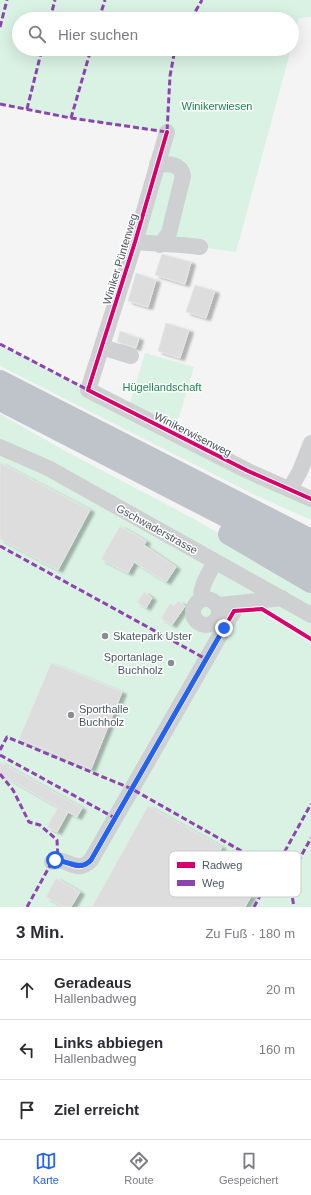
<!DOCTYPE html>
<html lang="de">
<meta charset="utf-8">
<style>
:root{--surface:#fff;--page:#f7f7f7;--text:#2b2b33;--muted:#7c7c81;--line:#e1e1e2;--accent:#2563eb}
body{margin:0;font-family:Helvetica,sans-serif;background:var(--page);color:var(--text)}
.stop{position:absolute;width:12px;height:12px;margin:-9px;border:3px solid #2563eb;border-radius:50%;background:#fff}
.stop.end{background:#2563eb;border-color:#fff;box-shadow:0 1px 4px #0008}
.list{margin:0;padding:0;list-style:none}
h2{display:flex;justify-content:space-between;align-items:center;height:52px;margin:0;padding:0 16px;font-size:17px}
h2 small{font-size:13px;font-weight:400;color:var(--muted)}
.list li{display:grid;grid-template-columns:26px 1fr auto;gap:12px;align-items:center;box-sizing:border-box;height:60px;padding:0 16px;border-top:1px solid var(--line)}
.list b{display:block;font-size:15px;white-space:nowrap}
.list p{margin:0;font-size:13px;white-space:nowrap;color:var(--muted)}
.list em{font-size:13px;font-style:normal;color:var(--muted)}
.icon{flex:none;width:22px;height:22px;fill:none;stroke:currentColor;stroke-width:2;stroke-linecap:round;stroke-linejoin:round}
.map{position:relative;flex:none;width:311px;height:907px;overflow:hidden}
.search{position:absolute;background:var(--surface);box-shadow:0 4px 16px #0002;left:12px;right:12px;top:12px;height:44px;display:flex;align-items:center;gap:10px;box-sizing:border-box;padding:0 14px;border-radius:22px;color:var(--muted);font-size:15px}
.sheet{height:232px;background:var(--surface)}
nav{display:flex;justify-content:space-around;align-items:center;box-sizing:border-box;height:56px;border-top:1px solid var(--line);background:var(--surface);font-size:11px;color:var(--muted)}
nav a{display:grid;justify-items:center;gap:2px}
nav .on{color:var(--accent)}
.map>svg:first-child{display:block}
.green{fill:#d9f2e3}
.building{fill:#ddddde;stroke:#e5e6e7;filter:url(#shadow)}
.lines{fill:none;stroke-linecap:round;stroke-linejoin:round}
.minor{stroke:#ced0d2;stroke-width:16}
.highway{stroke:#bec4c9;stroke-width:22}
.quiet{stroke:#8e44ad;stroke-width:3;stroke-dasharray:6 3;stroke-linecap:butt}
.cycleway-casing{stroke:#fff;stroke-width:6}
.cycleway{stroke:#d6006c;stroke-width:4}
.route{stroke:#2563eb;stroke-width:5}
.poi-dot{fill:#868d94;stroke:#fff;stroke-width:1.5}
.labels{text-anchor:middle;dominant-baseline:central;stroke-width:3;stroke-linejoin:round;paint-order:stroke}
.park-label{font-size:11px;fill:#17864f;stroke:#fff}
.street-label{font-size:11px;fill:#4a5661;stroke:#fff}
.poi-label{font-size:11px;fill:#4a5661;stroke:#fff;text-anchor:start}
.key{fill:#fff;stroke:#c9ccd0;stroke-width:1}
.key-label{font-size:11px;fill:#4a5661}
</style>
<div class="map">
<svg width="311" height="907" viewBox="0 0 311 907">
<defs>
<filter id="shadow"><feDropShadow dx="4.5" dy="2.5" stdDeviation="1" flood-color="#0004"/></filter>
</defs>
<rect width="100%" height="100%" fill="#f4f4f4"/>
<!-- green -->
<path class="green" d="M0,0H311V17L299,18L292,44V19H19V49H291L236,252L171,243L135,242L166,132L71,118L0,104Z
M0,344L88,390L311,499V520L253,494L0,366Z
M145,353L194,367L176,427L130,403Z
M0,414L69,453L196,520L311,588V609L0,442Z
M0,453L22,461L311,620V907H0Z"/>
<!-- building -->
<path class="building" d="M162,254L191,262L185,284L155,275Z
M136,273L156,280L148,307L128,301Z
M195,285L215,291L206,318L186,312Z
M166,323L189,330L180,358L158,351Z
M120,331L139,338L136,348L117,342Z
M0,463L90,510L58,570L0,539Z
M120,526L146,541L144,545L176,567L166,582L134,562L128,573L101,559Z
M144,592L152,598L146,608L137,602Z
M178,601L185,606L172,625L161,618L170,603L174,606Z
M51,663L122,692L91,769L19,739Z
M0,762L82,808L77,817L68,812L57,832L47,827L58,807L0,774Z
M148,806L222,847L212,865L255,889L245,907H92Z
M56,878L80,892L71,907H63L46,897Z"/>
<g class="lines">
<!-- minor -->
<path class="minor" d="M167,132L135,242L88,390L248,471L311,499
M157,164C168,164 181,163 183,176L169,233L160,245
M135,242C157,244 178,244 200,247
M102,347L131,356
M0,447L48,468L311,615
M290,489L300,471L311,443
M193 612a13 13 0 1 1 26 0a13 13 0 1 1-26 0Z
M201,600C200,585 209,574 215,562
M220,605L282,598
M52,862C66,855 76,876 91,860L234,611"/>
<!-- highway -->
<path class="highway" d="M0,381L311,540
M0,400L311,560
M229,534L311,582"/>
<!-- quiet -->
<path class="quiet" d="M191,18H268
M50,19L55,0
M99,19L105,0
M191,19L202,0
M0,27L7,0
M0,104L71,118L167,132L170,76L175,49
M27,109L42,49
M71,118L91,49
M0,344L88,390
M0,546L206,659
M0,750L7,737L132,789L289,878L294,907
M0,755L115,818
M0,774L13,790L29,822L40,825L57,840L58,860
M289,878L311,838
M27,907L52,862
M254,907L311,804"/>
<defs>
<path id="cycleway" d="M167,132L135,242L88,390L248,471L311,499
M52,862C66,855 76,876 91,860L234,611L262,609L311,639"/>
</defs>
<!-- cycleway casing -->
<use href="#cycleway" class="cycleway-casing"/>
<!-- cycleway -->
<use href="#cycleway" class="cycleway"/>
</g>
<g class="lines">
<!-- route -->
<path class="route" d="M55,860C69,861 80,872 91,860L224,628"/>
</g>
<!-- markers -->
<g class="poi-dot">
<circle cx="105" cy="636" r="4"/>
<circle cx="171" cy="663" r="4"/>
<circle cx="71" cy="715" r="4"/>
</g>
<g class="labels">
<!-- park labels -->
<g class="park-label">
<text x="217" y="106">Winikerwiesen</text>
<text x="162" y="387">Hügellandschaft</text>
</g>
<!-- street labels -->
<g class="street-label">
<text transform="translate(120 259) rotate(-73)">Winiker Püntenweg</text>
<text transform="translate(193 434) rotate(27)">Winikerwisenweg</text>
<text transform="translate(157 529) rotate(29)">Gschwaderstrasse</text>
</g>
<!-- poi labels -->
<g class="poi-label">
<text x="113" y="636">Skatepark Uster</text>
<text x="163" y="657" text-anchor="end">Sportanlage<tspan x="163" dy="13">Buchholz</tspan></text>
<text x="79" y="709">Sporthalle<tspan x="79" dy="13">Buchholz</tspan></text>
</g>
</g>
<!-- legend -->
<rect x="169" y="851" width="132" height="46" rx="6" class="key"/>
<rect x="177" y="862" width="18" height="6" fill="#d6006c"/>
<rect x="177" y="880" width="18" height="6" fill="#8e44ad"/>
<g class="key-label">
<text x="202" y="869">Radweg</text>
<text x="202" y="887">Weg</text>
</g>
</svg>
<div class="stop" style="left:55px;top:860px"></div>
<div class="stop end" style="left:224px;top:628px"></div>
<div class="search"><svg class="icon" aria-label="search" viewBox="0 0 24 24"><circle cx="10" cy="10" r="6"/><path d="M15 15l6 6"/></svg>Hier suchen</div>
</div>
<section class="sheet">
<h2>3 Min.<small>Zu Fuß · 180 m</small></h2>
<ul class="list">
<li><svg class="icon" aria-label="ahead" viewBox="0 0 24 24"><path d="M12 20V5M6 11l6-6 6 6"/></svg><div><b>Geradeaus</b><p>Hallenbadweg</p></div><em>20 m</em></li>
<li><svg class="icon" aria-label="left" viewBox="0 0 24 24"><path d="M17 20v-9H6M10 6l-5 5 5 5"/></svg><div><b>Links abbiegen</b><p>Hallenbadweg</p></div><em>160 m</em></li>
<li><svg class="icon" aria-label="arrive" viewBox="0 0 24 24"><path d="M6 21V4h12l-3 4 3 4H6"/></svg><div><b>Ziel erreicht</b></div></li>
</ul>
</section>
<nav>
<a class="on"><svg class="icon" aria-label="map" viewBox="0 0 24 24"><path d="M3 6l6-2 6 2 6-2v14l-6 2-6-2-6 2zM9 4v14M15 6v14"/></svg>Karte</a>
<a><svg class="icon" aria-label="directions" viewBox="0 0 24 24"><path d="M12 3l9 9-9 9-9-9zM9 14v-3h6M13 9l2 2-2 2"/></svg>Route</a>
<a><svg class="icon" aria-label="saved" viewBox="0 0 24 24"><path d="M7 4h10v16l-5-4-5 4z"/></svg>Gespeichert</a>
</nav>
